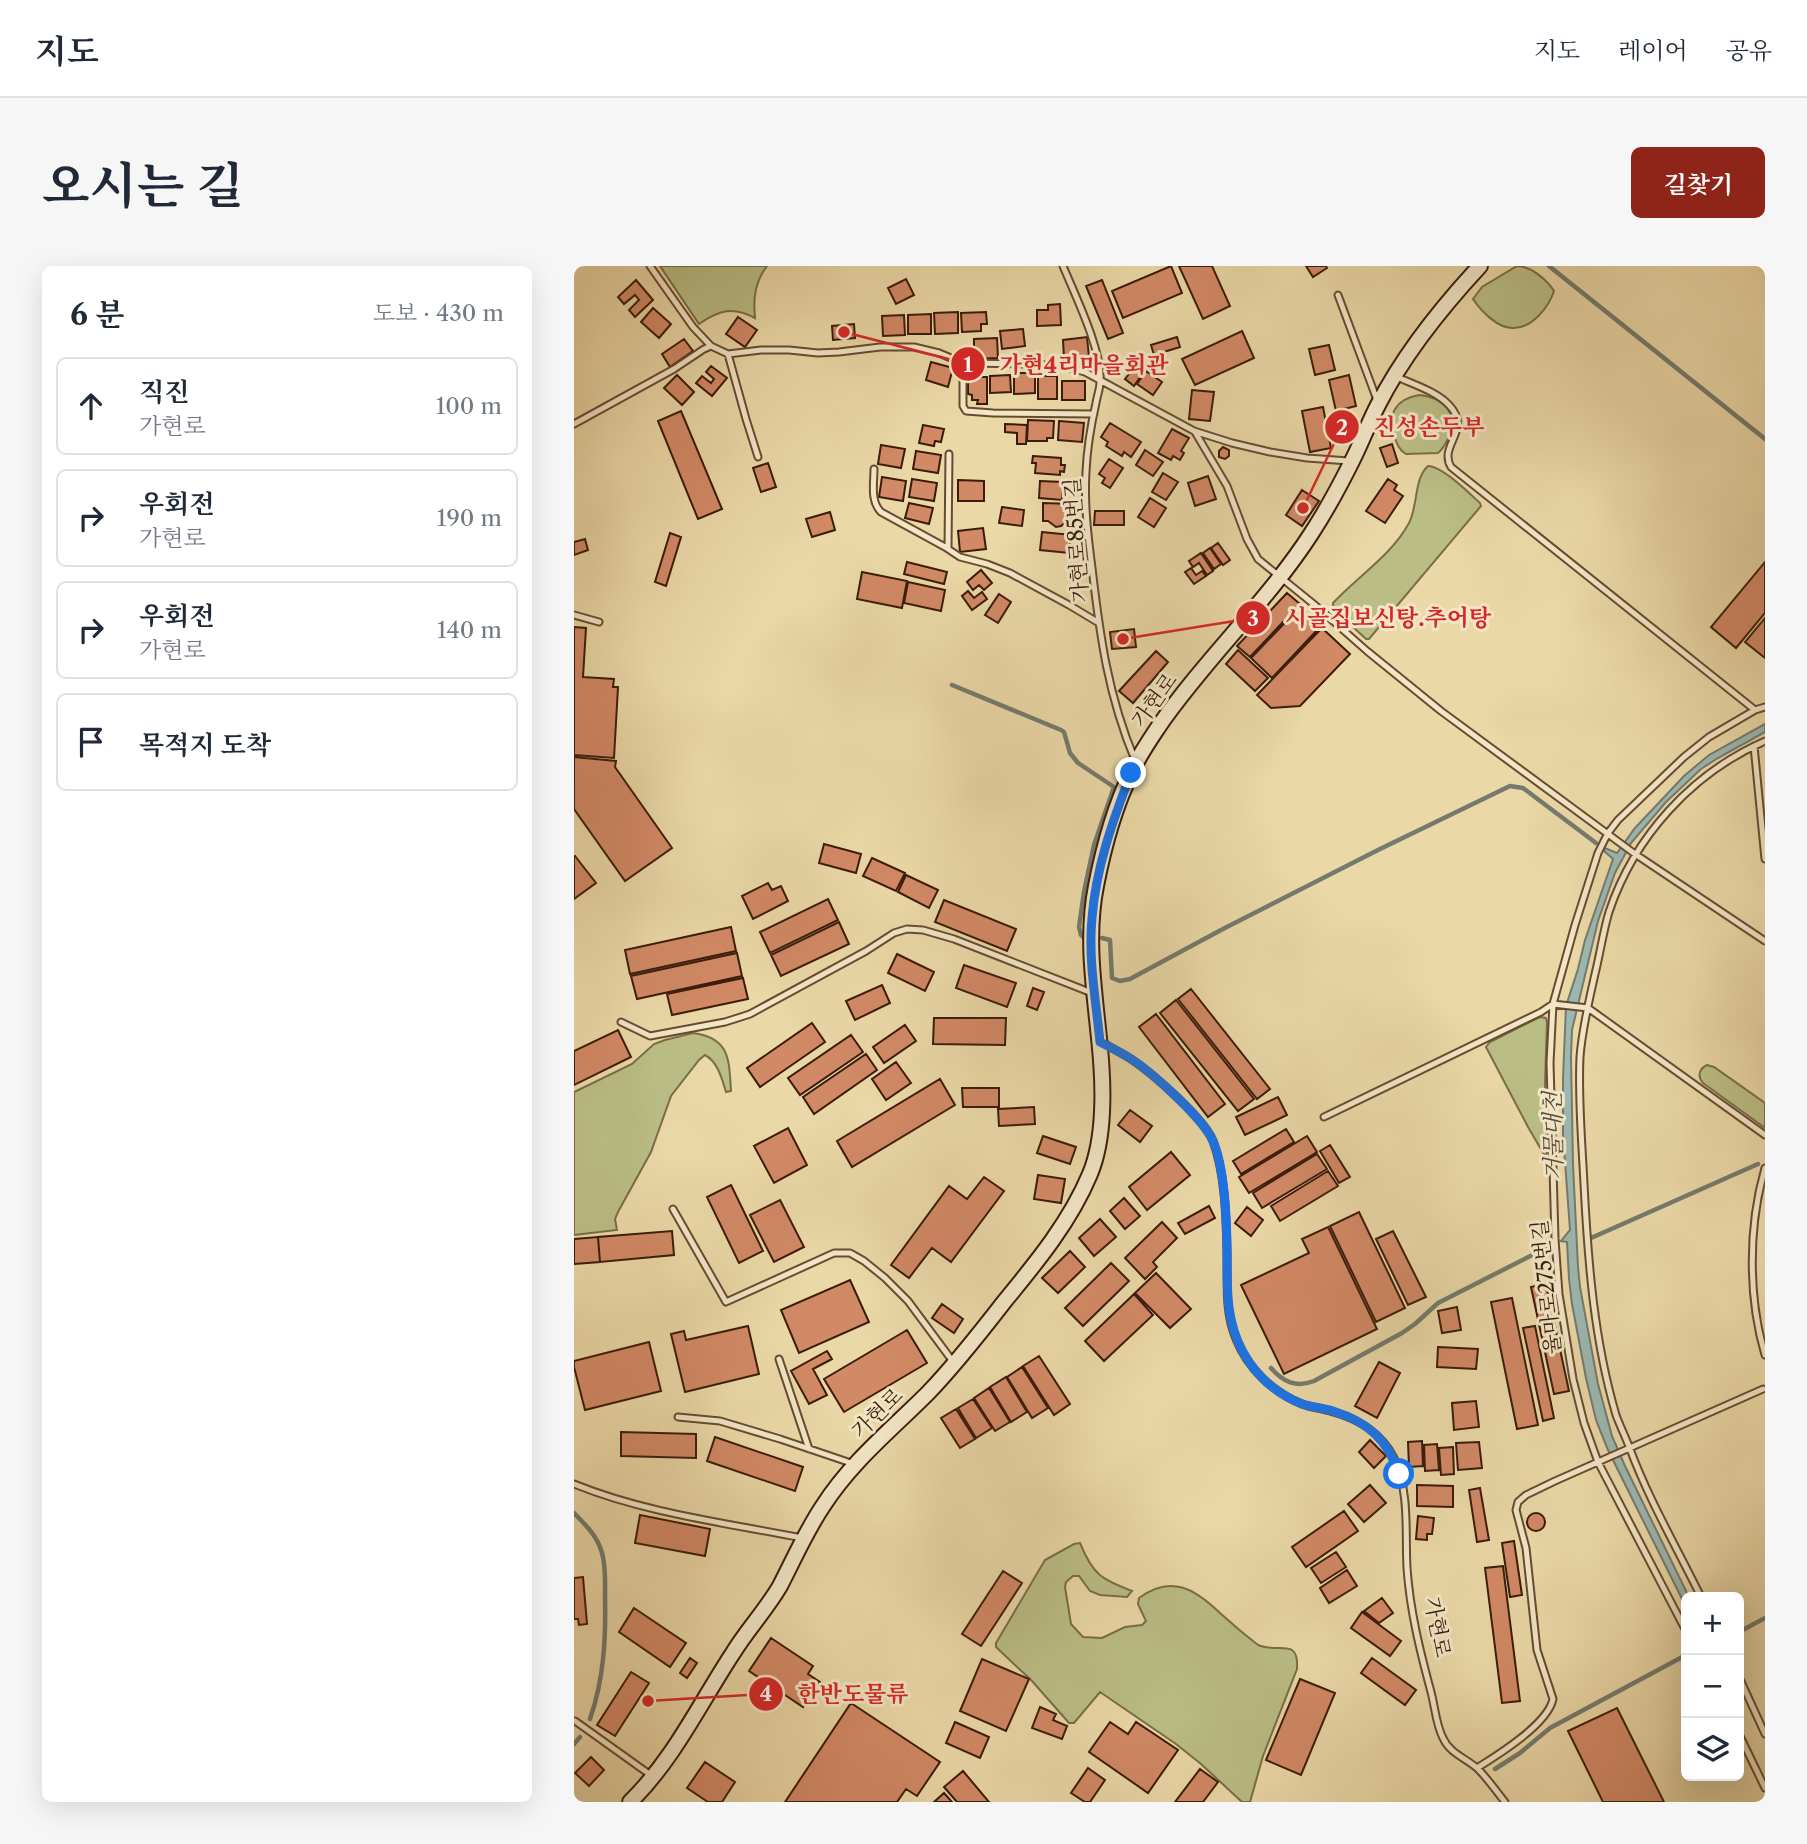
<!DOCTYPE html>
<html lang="ko">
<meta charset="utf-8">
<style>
:root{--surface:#fff;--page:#f6f6f7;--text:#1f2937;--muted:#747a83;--line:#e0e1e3;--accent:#8f2418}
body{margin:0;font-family:"Libre Caslon Text","Noto Serif KR",serif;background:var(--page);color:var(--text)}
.controls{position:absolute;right:21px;bottom:21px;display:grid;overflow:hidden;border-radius:10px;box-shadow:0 7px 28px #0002}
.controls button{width:63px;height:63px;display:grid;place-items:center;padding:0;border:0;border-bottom:2px solid var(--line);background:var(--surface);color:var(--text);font:35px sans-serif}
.stop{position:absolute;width:21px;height:21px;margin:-16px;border:5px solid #1a73e8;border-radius:50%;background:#fff}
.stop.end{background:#1a73e8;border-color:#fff;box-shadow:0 2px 7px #0008}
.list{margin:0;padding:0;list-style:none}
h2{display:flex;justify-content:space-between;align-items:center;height:91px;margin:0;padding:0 28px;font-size:30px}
h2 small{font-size:23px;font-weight:400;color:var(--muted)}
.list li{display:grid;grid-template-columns:46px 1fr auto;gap:21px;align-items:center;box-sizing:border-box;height:98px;margin:0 14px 14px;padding:0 14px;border:2px solid var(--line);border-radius:10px}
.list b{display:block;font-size:26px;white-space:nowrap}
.list p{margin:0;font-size:23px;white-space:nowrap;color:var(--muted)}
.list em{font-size:23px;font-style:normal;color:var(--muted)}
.icon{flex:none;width:38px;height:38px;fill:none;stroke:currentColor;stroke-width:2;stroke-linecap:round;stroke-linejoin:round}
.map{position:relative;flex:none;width:1191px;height:1536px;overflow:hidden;border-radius:10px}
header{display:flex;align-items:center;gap:42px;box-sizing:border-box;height:98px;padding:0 35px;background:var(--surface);border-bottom:2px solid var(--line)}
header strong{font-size:33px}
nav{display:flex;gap:38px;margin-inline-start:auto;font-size:24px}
.intro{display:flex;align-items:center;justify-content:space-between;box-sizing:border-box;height:168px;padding:0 42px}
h1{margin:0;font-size:49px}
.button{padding:18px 32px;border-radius:10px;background:var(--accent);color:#fff;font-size:24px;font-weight:700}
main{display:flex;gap:42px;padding:0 42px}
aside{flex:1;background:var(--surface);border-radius:10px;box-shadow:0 7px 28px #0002}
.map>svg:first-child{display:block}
.green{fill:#babe85;stroke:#7a6d48;stroke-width:2}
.water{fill:#9cb8b1;stroke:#757a6e;stroke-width:2}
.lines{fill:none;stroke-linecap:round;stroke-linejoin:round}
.stream{stroke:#757a6e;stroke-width:4.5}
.building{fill:#d28966;stroke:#3b1c0a;stroke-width:2}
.lane-casing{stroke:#674b31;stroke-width:9}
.secondary-casing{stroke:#3b1c0a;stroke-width:18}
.lane{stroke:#f2e6c6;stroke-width:5}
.secondary{stroke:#f2e6c6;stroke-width:14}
.route{stroke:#1a73e8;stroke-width:9}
.labels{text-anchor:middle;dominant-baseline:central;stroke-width:6;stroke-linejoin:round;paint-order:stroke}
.street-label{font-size:21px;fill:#3b1c0a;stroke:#f2e6c6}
.water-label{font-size:23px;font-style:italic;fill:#584b3c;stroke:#f2e6c6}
.leader{fill:none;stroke:#d62828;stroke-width:2.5}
.callout-dot{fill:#d62828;stroke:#f2e6c6;stroke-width:2.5}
.mark-label{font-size:21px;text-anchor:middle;font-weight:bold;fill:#fff}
.callout-label{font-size:23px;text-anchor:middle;font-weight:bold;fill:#d62828;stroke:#f2e6c6;stroke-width:6;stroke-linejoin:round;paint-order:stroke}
</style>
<header>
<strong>지도</strong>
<nav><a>지도</a><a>레이어</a><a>공유</a></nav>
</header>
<div class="intro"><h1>오시는 길</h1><a class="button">길찾기</a></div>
<main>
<aside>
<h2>6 분<small>도보 · 430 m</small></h2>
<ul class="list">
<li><svg class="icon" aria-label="ahead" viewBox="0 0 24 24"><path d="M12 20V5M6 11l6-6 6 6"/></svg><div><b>직진</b><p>가현로</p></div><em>100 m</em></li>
<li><svg class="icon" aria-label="right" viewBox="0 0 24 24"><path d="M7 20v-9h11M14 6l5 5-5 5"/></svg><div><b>우회전</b><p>가현로</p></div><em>190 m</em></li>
<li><svg class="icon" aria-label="right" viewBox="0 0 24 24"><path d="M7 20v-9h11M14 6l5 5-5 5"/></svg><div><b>우회전</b><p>가현로</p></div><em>140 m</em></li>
<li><svg class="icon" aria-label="arrive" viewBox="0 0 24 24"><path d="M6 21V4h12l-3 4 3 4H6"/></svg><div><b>목적지 도착</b></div></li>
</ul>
</aside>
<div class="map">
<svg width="1191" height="1536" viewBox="0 0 1191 1536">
<rect width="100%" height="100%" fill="#ebd8a7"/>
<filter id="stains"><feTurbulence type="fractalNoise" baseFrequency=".00286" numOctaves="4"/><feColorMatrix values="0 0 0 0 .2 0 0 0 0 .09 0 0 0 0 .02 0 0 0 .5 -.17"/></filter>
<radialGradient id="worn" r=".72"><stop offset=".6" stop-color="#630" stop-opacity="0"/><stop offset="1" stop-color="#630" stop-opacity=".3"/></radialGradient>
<!-- green -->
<path class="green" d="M86,0H193C181,16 179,32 181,52C159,40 145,44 125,58Z
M943,0C957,0 973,14 980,25C975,41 958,62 940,62C924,63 907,45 899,33L908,21Z
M845,129C870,131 886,149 874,173C871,179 869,183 864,187L832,188C825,184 823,178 820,170C813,148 822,133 845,129Z
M854,200C868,200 895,227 906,237L907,240L795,373H792L764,347L759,339V337C784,310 817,290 835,257C844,240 840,212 854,200Z
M966,751L972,752L973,756L971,817L973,887L971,890L954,861L912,781L916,776Z
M119,767C156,772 155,793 157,825L152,826C148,813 144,796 131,789L125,794L97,830L77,886L44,946L41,953L43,964L0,969V826L58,798L80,778L91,774Z
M1133,799L1140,801L1191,837V862L1129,817C1123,810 1125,803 1133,799Z
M506,1277C519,1309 527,1313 558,1325L553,1331L526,1329L516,1325L505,1310H499L492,1316L491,1321L497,1358L509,1371L528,1372L551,1361L568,1359L572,1355L564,1338L565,1332C597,1308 621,1323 646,1347C658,1358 671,1369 684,1379C706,1388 725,1371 723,1403L689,1490L676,1536H668L627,1498L602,1478L526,1426L500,1457H495L458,1415L422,1381V1377L471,1294L500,1278Z"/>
<!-- water -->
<path class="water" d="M1191,458V466L1144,492L1127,503L1092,536L1057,577L1041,607L1024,655L998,764L997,791L999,898L1004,1001L1006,1021L1024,1118L1038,1170L1051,1200L1115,1331H1112V1341L1034,1184L1022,1154L1012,1112L998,1038L995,1013L993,976L987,975L996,964L989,868V812L992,740L1004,703L1011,674L1039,593L1030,585L1031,582L1043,587L1061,562L1110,510L1135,489Z"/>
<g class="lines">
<!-- stream -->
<path class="stream" d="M975,0L1191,173
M378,419L487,464L490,466L496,487L504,497L540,521L520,579L510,626L505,661L507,669L509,671
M528,672L536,674L538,712L546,715L556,713L647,664L806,583L936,520L949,522L1022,577
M1017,972L1184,898
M697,1102C709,1116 722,1122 740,1115L828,1067L841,1058L864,1037L974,981
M0,1247C11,1258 24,1271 28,1287C32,1300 31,1316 31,1330C32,1372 30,1413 16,1453
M1165,1366L1191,1352
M0,1478L6,1471
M921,1503L946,1487L976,1462L1112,1389"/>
</g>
<!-- building -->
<path class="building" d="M597,0L608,27L549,52L538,25Z
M605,0H638L656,40L629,53Z
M732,0H752L753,2L739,11Z
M332,13L340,29L322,38L314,22Z
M62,14L79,34L61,51L55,44L65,34L61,29L50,38L44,31Z
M528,14L549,67L534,73L512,20Z
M486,38L487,59L463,60V44H474V39Z
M79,42L97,58L85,72L67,56Z
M384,46V67L361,68L360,47Z
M412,46L413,58H407V65L388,66L387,47Z
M357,48V68H334V49Z
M330,49L331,69L309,70L308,50Z
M164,51L183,64L171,81L152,68Z
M280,58L281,72L259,74L258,60Z
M449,63L451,80L428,83L426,65Z
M668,65L680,92L621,119L608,93Z
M513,71L515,91L490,93L489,74Z
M603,71L606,81L580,89L577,79Z
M423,72L424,92L400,93V73Z
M110,73L119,85L96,101L88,88Z
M755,79L761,104L741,109L735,83Z
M357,96L379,102L374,121L352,114Z
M563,98L571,104L560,120L551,113Z
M137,100L153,112L138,130L122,117L128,110L137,117L140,113L132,106Z
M572,105L588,116L579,129L563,118Z
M440,107H461V127L440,128Z
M399,108H406V111H413V138H403L404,134H398V129L394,128V113H399Z
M103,109L120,126L108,139L90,122Z
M436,109L437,126L416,127V110Z
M775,109L782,140L762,145L755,114Z
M464,110H483V133H464Z
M488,115H511V134H488Z
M618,124L640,126L636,155L615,153Z
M749,141L757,182L736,186L728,145Z
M107,145L148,243L124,253L84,155Z
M454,154L480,155L479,172H473V175H453Z
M485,155L510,157L508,176L484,174Z
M536,157L567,176L557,191L550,186L548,190L532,180L534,176L527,171Z
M431,158L453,159L452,178H443V167L431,166Z
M349,159L370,163L367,176L361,175L360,180L345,177Z
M598,163L615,172L607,185L610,187L606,194L599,190L597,194L584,187Z
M818,178L824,197L813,201L806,182Z
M307,179L331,183L327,202L304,198Z
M649,181L655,184V190L651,193L645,191V185Z
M571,184L589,196L579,210L562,199Z
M342,185L367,189L364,207L339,203Z
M459,190L487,192V199H491L490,206L486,205V209L461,207L462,197H458Z
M535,193L549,202L536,222L528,217L531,212L525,208Z
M194,197L202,221L187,226L179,202Z
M589,207L604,216L592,234L578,226Z
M634,210L642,233L621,240L614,217Z
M308,211L332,215L329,235L305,231Z
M338,213L363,217L360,235L335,231Z
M814,213L823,219L820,224L829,230L811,257L792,245Z
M384,214L410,215V235H384Z
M466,215L489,216L488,234L465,232Z
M728,224L745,235L728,260L712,249Z
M576,232L592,242L580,261L564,251Z
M335,237L359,242L355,258L331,252Z
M469,237L499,238L498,256H492L487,260L482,261L474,255H469Z
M428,241L450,244L448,260L425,257Z
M521,245H550V259H520Z
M256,246L261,264L238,271L232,253Z
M409,262L412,283L386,286L384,265Z
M468,266L497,269L495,287L466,284Z
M96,267L107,271L92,320L81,316Z
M11,273L14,284L0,289V276Z
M644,277L656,294L649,299L637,282Z
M636,282L647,298L640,303L629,287Z
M627,287L639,305L633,309L625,297L619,301L615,295Z
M333,296L373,306L370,318L330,308Z
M1191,296V347L1162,382L1137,361Z
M617,302L622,309L628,305L632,310L620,318L611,306Z
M407,304L418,317L410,324L405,319L399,324L393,316Z
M288,306L333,315L328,342L283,333Z
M334,316L371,324L367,345L330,337Z
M394,325L400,332L408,326L413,333L398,344L388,330Z
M713,327L726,338L676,391L663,380Z
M425,328L437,336L424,357L411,349Z
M726,341L746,361L698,412L677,392Z
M1191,352V392L1171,376Z
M0,361L12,362L9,411L40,413L39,421H44L40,492L0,489Z
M748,362L776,388L726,440L697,442L683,429Z
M560,363L562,381L538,383L536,366Z
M664,384L694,412L681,425L652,398Z
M582,385L594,396L559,437L545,425Z
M0,491L42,495L41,501L98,582L51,615L0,543Z
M250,578L287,588L282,607L245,597Z
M1,590L22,617L0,633V591Z
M298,592L331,607L322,625L289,610Z
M332,609L364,624L355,642L324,626Z
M194,617L198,624L207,620L214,635L179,653L168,630Z
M254,633L264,654L196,687L186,666Z
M370,634L442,663L433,685L361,656Z
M265,656L275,678L207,710L197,689Z
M157,661L162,685L56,708L51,684Z
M163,687L168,710L63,733L57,710Z
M323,688L360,706L351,725L314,707Z
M390,699L442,717L433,741L382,722Z
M169,712L174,733L98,749L93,728Z
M308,719L316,737L281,754L272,735Z
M459,722L470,726L463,744L453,740Z
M617,723L696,823L683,833L604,733Z
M602,734L680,833L664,845L586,747Z
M582,748L651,838L634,851L565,761Z
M360,752H432L431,779L359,778Z
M238,757L251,776L186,821L173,802Z
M331,759L342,775L310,797L299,781Z
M44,764L57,791L0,819V785Z
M277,769L289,786L226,829L214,812Z
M292,788L303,804L240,848L229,831Z
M322,796L337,817L312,834L298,813Z
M366,813L381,839L278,901L263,875Z
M388,822H425V841H389Z
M704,831L713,849L671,869L662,851Z
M460,841L461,858L425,860L424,843Z
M556,844L578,860L566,876L544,859Z
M214,862L233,899L200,917L180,880Z
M712,863L720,876L667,908L659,895Z
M469,870L502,881L496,898L463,887Z
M733,870L743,886L675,927L665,911Z
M756,879L776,911L765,917L746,885Z
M597,886L616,909L573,944L555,921Z
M743,888L753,903L688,942L679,927Z
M754,905L764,920L706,955L697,940Z
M464,909L491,913L487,937L460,933Z
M410,911L430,925L377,996L358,982L335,1012L317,999L375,920L393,933Z
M157,919L189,985L165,997L133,931Z
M550,932L566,950L551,963L536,945Z
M206,934L230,981L200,996L176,949Z
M635,940L641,952L611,968L604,957Z
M673,941L689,954L677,970L661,957Z
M785,946L831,1042L802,1056L756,960Z
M526,953L542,971L520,990L505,972Z
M588,956L603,972L579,996L583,1001L571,1013L551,992Z
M754,961L803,1063L710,1108L667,1019L735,987L728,973Z
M98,965L100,989L26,996L24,971Z
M819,965L852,1031L834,1039L802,973Z
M24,971L26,996L0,998V973Z
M496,985L511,1001L484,1027L468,1012Z
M537,997L555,1015L509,1060L491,1042Z
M582,1007L617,1043L596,1062L561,1027Z
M276,1014L295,1056L225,1087L207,1044Z
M972,1018L995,1125L980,1128L957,1021Z
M560,1028L579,1049L530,1095L511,1075Z
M938,1032L964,1159L943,1163L917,1036Z
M368,1038L389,1053L380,1067L358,1052Z
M883,1041L887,1064L868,1067L864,1045Z
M174,1060L185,1108L111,1126L97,1068L110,1065L112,1074Z
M961,1060L980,1152L969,1155L949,1062Z
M333,1064L353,1097L270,1146L250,1113Z
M75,1076L87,1125L11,1144L0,1101V1095Z
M864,1081L904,1083L902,1103L863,1101Z
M253,1085L258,1093L239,1103L253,1129L235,1138L217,1105Z
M465,1090L496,1138L480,1149L449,1100Z
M805,1096L826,1107L803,1152L781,1140Z
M448,1101L474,1142L458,1152L433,1111Z
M432,1111L453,1146L437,1156L416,1121Z
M415,1122L436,1156L421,1165L400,1132Z
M399,1133L418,1162L402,1172L384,1142Z
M902,1135L905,1161L880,1164L878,1137Z
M382,1143L401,1173L386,1182L367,1152Z
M47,1166L122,1168V1192L47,1190Z
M141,1171L229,1201L221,1225L133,1195Z
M796,1174L812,1190L800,1202L785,1186Z
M848,1175L849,1200L835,1201L834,1176Z
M905,1176L908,1202L884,1204L882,1177Z
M863,1178L865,1204L851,1205L850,1179Z
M879,1181L880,1208L867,1209L865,1182Z
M796,1219L812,1237L790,1256L774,1238Z
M843,1219L879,1220V1241L843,1240Z
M906,1222L915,1274L903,1276L895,1224Z
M770,1245L784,1265L732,1301L718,1281Z
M953 1256a9 9 0 1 1 18 0a9 9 0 1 1-18 0Z
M66,1249L136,1263L131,1290L61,1277Z
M844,1250L860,1252L858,1268H853V1274L842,1273Z
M940,1275L948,1329L936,1331L928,1277Z
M762,1286L772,1301L747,1317L737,1302Z
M929,1300L946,1435L928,1437L911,1302Z
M773,1304L783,1320L755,1337L746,1322Z
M429,1305L448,1317L407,1380L388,1368Z
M9,1311L13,1358L5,1359L4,1353H0V1312Z
M808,1332L819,1347L805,1357L790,1345Z
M60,1342L112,1377L96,1401L45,1366Z
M788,1346L827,1375L816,1390L777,1362Z
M197,1372L239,1400L234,1408L246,1416L229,1441L175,1405Z
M116,1392L123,1397L113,1412L106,1407Z
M798,1392L842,1424L831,1439L787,1407Z
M408,1393L455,1413L432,1465L386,1445Z
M57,1406L75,1417L41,1470L23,1459Z
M726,1413L761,1427L727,1509L692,1494Z
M277,1437L366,1496L343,1530L332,1523L323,1536H211Z
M466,1441L482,1448L479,1454L493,1460L488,1473L458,1462Z
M1043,1442L1090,1536H1029L994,1465Z
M381,1456L415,1471L406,1492L372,1477Z
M536,1456L554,1468L562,1456L604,1484L574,1527L515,1486Z
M17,1491L30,1504L15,1520L1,1507Z
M131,1496L161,1516L148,1536H134L113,1522Z
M514,1502L531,1514L516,1536H511L497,1527Z
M626,1503L644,1516L629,1536H601Z
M389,1505L415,1536H383L370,1521Z
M370,1527L378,1536H360Z"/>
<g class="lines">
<defs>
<path id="lane" d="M76,0L119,61L137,80
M489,0C501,29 529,86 526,116C526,123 523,130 522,137C517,159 513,183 512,206C510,238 514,271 518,302C526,370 534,430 561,494
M764,29L803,134
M154,88L172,153L184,191
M389,97V140L392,145L419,147L520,148
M821,110C838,118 862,125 875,139C899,164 864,179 877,201L1181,444
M0,158L100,103L130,83L137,80L154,88L187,84H215L244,87L265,86L306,81H340L365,87L389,97L461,98L492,101L511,106L620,165L658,177L696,186L733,192L775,195
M621,166L653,220L673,273L684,293L742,340L793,385L867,445L1061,588L1191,675
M300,203C300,217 296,235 307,246L371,281L386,291L413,298L436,307L495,339L525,357
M374,283L375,188
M0,349L25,356
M1180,480L1191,593
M47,756L76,770L151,756L176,748L292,685L320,667L333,663L349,664L380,673L518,727
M529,777C538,782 548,787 557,793C578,807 630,852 639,875C651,907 652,950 653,984C654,1014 650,1045 662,1073C674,1103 699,1126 728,1138C738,1142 749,1142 759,1146C785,1153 808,1168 820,1192C836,1227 831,1266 833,1302C836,1345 846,1385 857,1426C861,1441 862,1459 869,1472C876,1488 892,1492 904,1503C914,1513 922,1525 931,1536
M750,851L967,746L979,738L1014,742L1191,869
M1191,902C1174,961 1174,1031 1191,1089
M99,943L152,1036L260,987H276L290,995L311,1012L334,1035L380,1097
M205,1093L235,1183
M104,1151L146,1155L206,1173L280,1198
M0,1218C71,1247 152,1257 228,1272
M1127,1331C1103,1282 1075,1234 1056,1183C1052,1172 1046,1160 1042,1149C1020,1074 1014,996 1010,918C1008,877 1004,833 1006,791C1008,763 1015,735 1021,708C1026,688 1029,666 1035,646C1060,571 1118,507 1191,475
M1112,1365L1024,1196L1010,1157L999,1113L985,1028L981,973L976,797L979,738L1001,659L1024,587L1034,567L1044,554L1110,491L1135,471L1181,444L1191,441
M1165,1411L1191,1468
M1,1455L78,1510
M1165,1468L1191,1522
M903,1502C924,1489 974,1458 979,1433L963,1384L952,1282L942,1244L944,1236L952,1229L981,1215L1189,1123"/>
<path id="secondary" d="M56,1536C100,1493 126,1437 159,1387C173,1364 192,1344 206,1320C220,1293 232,1265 249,1240C277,1196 318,1163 354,1127C381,1099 406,1067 430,1036C462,997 496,956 516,908C524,889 527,867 528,846C532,771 507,695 522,620C529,584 541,540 557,507C564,491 575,475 585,460C631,393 693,336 737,268C752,245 765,221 777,197C787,178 794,158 804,139C830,88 867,42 906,0"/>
</defs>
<!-- lane casing -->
<use href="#lane" class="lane-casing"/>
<!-- secondary casing -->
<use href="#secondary" class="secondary-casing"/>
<!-- lane -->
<use href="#lane" class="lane"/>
<!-- secondary -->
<use href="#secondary" class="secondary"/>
</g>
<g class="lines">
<!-- route -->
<path class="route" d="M557,507C539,554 522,601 518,652C514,693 522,735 526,776C536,781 545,786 554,791C576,804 627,851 638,873C651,899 653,958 653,988C653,1023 652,1055 669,1086C682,1110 703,1128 728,1138C738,1141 749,1142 759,1145C794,1156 814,1174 825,1208"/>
</g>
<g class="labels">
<!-- street labels -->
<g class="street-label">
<text transform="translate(502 274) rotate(-94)">가현로85번길</text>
<text transform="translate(580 434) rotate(-54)">가현로</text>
<text transform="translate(972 1021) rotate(-96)">율마로275번길</text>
<text transform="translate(303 1147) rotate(-44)">가현로</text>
<text transform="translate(864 1361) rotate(79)">가현로</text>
</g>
<!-- water labels -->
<g class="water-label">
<text transform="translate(979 870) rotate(-91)">거물대천</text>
</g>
</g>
<!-- callouts -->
<path class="leader" d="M270 66L394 98M729 242L768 161M549 373L679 352M74 1435L192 1428"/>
<g class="callout-dot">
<circle cx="270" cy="66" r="7"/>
<circle cx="729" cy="242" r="7"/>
<circle cx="549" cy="373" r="7"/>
<circle cx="74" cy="1435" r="7"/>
<circle cx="394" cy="98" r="18"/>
<circle cx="768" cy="161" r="18"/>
<circle cx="679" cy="352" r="18"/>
<circle cx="192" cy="1428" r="18"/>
</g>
<g class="mark-label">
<text x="394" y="106">1</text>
<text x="768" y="169">2</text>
<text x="679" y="360">3</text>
<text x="192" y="1435">4</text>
</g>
<g class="callout-label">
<text x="510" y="107">가현4리마을회관</text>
<text x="855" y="169">진성손두부</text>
<text x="814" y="360">시골집보신탕.추어탕</text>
<text x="279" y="1436">한반도물류</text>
</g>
<rect width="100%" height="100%" filter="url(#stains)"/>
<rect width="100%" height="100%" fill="url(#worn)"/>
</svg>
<div class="controls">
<button>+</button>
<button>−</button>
<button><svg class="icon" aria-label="layers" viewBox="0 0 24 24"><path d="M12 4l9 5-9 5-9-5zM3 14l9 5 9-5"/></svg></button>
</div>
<div class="stop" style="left:825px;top:1208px"></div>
<div class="stop end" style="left:557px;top:507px"></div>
</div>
</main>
